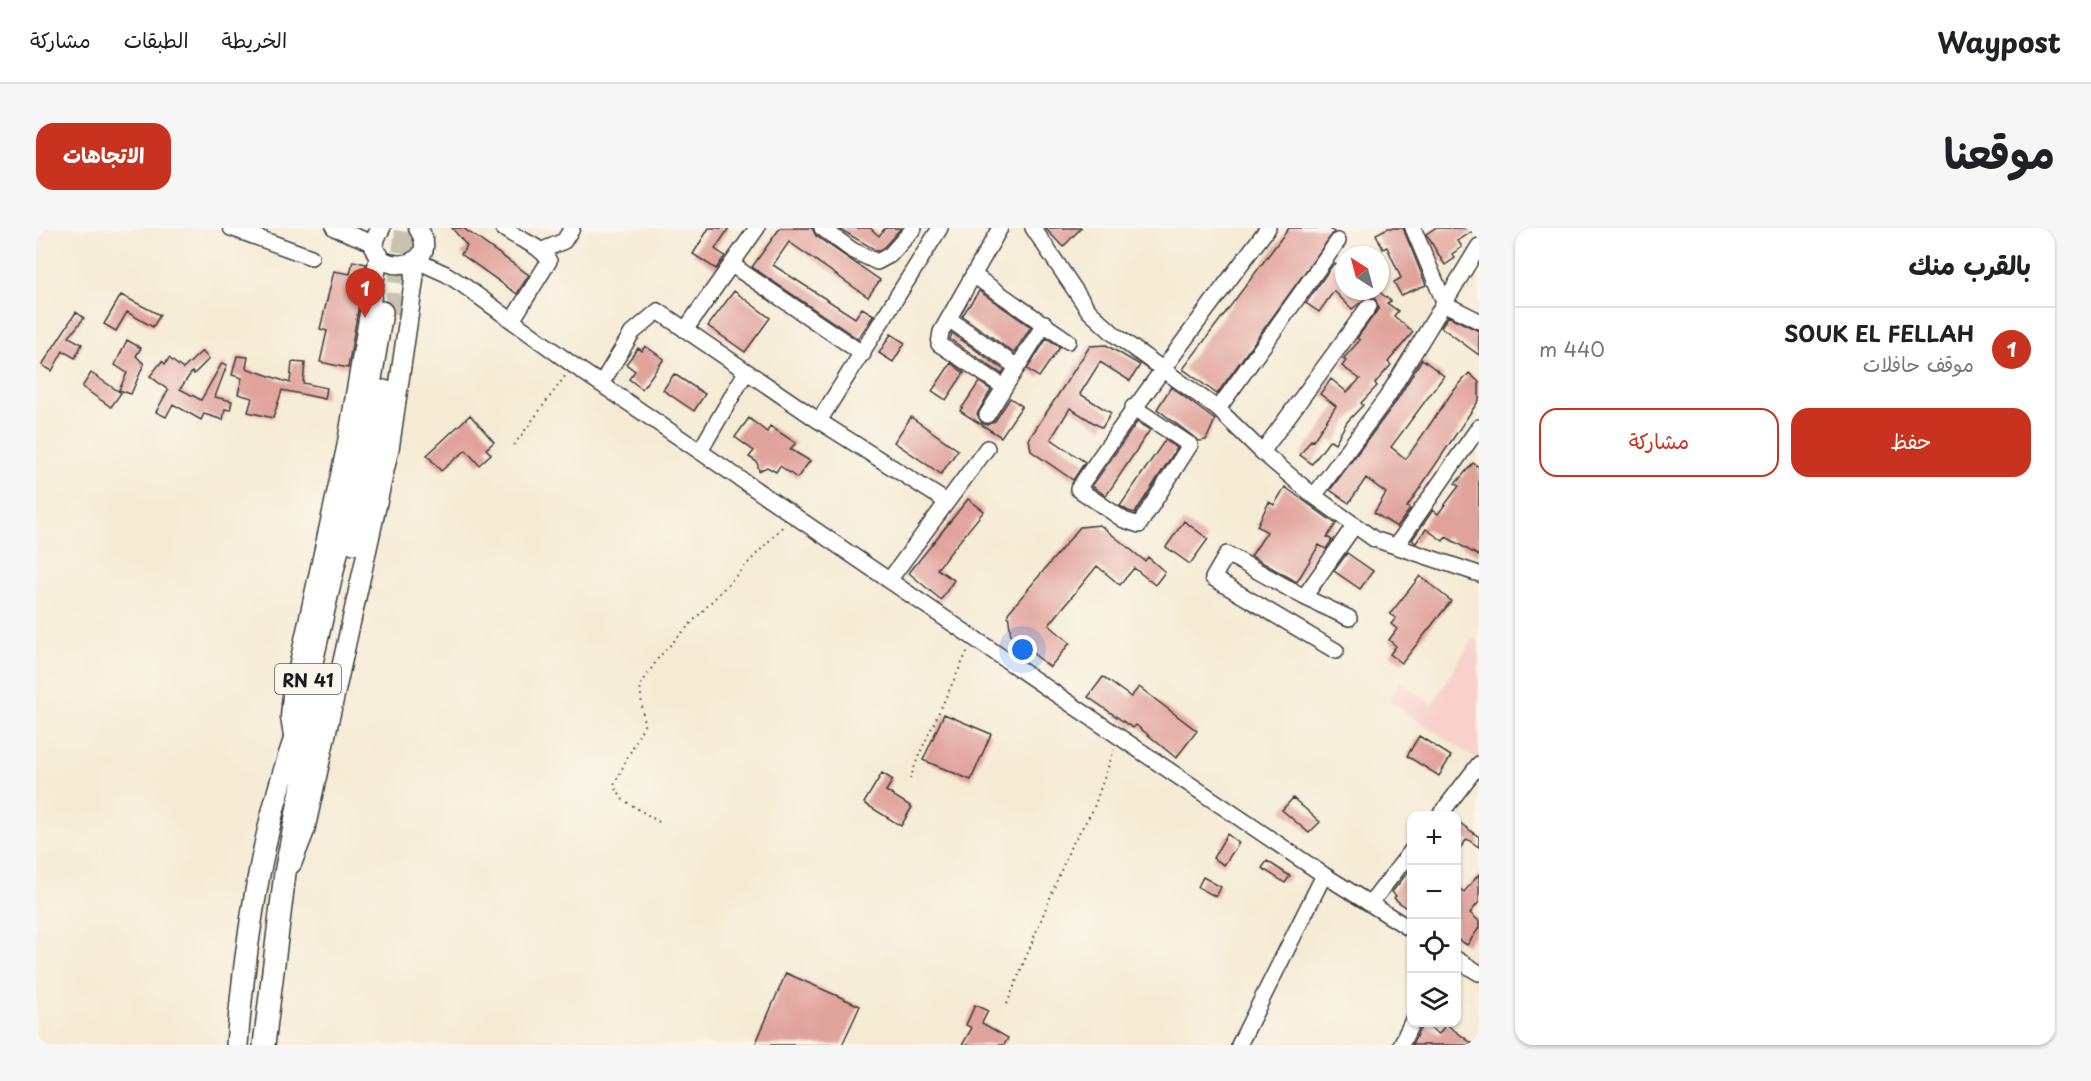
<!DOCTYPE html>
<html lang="ar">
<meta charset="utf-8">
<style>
:root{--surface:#fff;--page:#f6f6f6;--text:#202124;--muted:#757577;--line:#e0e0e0;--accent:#c8321e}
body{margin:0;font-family:"Playpen Sans","Playpen Sans Arabic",sans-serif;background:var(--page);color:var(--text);direction:rtl}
.controls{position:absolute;right:18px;bottom:18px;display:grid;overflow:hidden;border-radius:12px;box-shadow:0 2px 4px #0004}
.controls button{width:54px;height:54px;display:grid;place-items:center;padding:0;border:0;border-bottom:2px solid var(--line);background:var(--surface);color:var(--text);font:30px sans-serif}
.compass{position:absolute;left:1299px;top:18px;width:54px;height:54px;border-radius:50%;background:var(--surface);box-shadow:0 2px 4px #0004;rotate:324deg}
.you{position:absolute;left:987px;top:422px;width:21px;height:21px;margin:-15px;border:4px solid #fff;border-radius:50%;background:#1a73e8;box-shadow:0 0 0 9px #1a73e833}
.badge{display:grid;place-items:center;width:39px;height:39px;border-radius:50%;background:var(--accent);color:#fff;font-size:20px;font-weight:700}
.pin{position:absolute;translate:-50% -50px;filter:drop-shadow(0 2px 3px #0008)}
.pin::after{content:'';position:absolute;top:32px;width:21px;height:18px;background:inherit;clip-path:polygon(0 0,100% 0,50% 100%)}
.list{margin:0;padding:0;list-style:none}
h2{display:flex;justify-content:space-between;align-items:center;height:78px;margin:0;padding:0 24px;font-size:26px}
h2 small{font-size:20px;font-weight:400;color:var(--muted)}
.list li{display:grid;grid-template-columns:39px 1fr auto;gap:18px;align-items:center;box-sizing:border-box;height:84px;padding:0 24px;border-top:2px solid var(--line)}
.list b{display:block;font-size:22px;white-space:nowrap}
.list p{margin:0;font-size:20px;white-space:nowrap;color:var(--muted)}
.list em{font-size:20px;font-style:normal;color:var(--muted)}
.actions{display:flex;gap:12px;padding:18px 24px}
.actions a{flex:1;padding:14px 0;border:2px solid var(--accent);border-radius:18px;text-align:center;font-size:21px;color:var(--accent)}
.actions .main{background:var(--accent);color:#fff}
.icon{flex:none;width:33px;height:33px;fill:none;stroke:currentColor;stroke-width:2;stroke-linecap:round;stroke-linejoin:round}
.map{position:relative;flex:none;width:1443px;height:817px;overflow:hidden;direction:ltr;border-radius:18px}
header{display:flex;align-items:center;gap:36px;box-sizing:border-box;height:84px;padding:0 30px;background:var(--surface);border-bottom:2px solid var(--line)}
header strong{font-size:28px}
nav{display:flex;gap:33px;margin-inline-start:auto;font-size:21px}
.intro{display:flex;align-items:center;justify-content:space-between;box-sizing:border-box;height:144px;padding:0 36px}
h1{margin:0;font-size:42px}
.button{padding:15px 27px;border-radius:18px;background:var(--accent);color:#fff;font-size:21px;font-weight:700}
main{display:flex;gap:36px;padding:0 36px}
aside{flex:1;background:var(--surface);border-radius:18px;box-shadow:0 2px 4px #0004}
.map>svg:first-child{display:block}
.built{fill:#f7d0cb}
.building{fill:#e0a39c}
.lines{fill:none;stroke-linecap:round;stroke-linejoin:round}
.highway-tunnel{stroke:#cac2b0;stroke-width:21;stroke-dasharray:21 10;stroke-linecap:butt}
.minor-casing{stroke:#3d3b38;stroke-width:18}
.major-casing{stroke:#3d3b38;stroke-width:21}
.highway-casing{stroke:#3d3b38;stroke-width:24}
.path{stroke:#3d3b38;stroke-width:2;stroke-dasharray:1.5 4.5;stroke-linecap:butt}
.minor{stroke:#fff;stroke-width:15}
.major{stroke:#fff;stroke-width:18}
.highway{stroke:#fff;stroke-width:21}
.labels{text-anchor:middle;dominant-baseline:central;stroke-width:5;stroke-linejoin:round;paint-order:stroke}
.shield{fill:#fbf7ec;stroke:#5f5e5a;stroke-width:1.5}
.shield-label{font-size:18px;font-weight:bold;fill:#1c1c1c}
</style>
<header>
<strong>Waypost</strong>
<nav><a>الخريطة</a><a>الطبقات</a><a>مشاركة</a></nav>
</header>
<div class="intro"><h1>موقعنا</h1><a class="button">الاتجاهات</a></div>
<main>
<aside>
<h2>بالقرب منك<small></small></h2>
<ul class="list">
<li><span class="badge">1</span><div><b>SOUK EL FELLAH</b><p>موقف حافلات</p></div><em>440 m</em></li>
</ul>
<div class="actions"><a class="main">حفظ</a><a>مشاركة</a></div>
</aside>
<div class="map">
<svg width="1443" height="817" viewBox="0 0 1443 817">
<rect width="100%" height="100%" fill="#fbf7ec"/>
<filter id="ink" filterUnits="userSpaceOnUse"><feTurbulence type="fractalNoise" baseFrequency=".0167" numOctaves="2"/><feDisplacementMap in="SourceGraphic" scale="12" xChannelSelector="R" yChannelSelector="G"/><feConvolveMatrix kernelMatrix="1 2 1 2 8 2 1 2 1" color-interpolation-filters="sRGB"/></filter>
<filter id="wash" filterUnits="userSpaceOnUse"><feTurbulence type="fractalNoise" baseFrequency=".008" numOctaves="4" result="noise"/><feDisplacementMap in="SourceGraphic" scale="24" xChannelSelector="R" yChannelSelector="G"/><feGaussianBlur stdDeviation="1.35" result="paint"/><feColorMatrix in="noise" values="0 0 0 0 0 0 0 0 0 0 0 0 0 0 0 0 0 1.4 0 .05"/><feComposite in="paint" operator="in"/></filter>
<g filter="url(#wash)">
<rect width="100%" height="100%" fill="#f5ebd5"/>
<!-- built -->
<path class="built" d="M1437,410L1443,414V533L1353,473L1364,453L1396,477Z"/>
<g id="blocks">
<!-- building -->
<path class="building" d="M416,0H427L493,47L481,66L425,26L431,18Z
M673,0H693L679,21L689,28L680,41L657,26Z
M744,0H776L780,8L844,52L832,69L753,14L737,37L819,90L826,80L838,87L822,111L716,39Z
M802,0H834L843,8L849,0H865L848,19L841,23Z
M1009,0H1045L1027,19Z
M1253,0H1292L1298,4L1181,166L1147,141Z
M1352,0H1367L1390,57L1365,67L1358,54L1365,50L1351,19L1347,21L1340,6Z
M1399,0H1441L1422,13L1426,19L1416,26L1419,30L1409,37L1390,6Z
M317,33L330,36L312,140L284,134L291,103L284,101L298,43L314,46Z
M1308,33V63H1342L1355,73L1351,75L1362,83L1358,88L1377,104L1352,134L1355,137L1339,155L1341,158L1325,175L1327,177L1311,194L1299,215L1294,212L1276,236L1264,227L1275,212L1277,213L1300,178L1284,166L1295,151L1311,164L1324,151L1306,138L1310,133L1307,131L1324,112L1321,110L1343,80L1339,71L1333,68L1316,81L1298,63L1283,84L1270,75L1298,35L1303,39Z
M698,63L734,90L709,124L672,98Z
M943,63L995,99L978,125L926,88Z
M85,67L124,87L117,99L91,84L80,103L68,96Z
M40,84L48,90L33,109L46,116L39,130L27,123L16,143L6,137Z
M1412,88L1443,103V127L1405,99Z
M916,105L968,142L966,146L914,111Z
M855,106L869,115L857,134L843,125Z
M1011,110L1024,119L1003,149L991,141Z
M91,112L105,120L100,128L108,136L95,166L83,162L91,145L79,137Z
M1070,117L1104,137L1094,153L1064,134L1044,166L1075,185L1066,200L1034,180L1015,211L1049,234L1037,252L995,223L993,211L1054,118Z
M609,118L628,131L606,161L593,151L599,143L590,136L602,120L606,123Z
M166,123L173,131L158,146L156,144L144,161L165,172L186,135L191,137L179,169L196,173L194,182L189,181L187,192L168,186L165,192L137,176L130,189L120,184L132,162L114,148L126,133L129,136L133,130L147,141Z
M201,128L212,129L210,140L254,155L256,134L269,135L267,155L291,160L289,171L246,162L237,190L212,184L216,170L202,166L206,150L196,147Z
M1386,131L1408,148L1355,219L1370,231L1415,166L1433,145L1443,154V172L1371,279L1374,281L1361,299L1338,285L1350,265L1330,250L1313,275L1294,262L1359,175Z
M915,135L928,145L910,172L896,163Z
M55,145L85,165L75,179L46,159Z
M638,146L669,166L658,183L627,162Z
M943,154L955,162L941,186L946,195L951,197L959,193L974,170L986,178L965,209L924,183Z
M1135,159L1179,192L1170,212L1163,213L1121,181Z
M434,187L458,214L450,221L455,226L443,237L430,222L405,243L391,227Z
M875,189L922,222L905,246L858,214Z
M713,190L731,204L734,198L760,215L754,221L774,233L761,250L744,238L740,244L731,239L723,243L721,234L713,229L718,223L699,209Z
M1101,194L1114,202L1070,268L1056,258Z
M1129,212L1141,220L1099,285L1092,283L1084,278Z
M1437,235L1443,239V328L1410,309L1407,313L1390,301L1380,315L1376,312L1397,282L1402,286L1423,258L1419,256Z
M1249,259L1300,296L1291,309L1296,312L1290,321L1283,317L1261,354L1215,328L1231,304L1221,298L1233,274L1238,277Z
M932,271L948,283L901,341L918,352L905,372L873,345Z
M1148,293L1172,311L1154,336L1130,319Z
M1064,297L1109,333L1112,329L1129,344L1119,357L1098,340L1084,357L1061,338L1013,397L1034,415L1014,439L975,408L972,385L1044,299Z
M1311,325L1337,343L1324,361L1298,343Z
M1384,348L1415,373L1366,435L1354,426L1360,418L1353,412L1361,401L1355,396L1360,390L1354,386Z
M1067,449L1095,469L1103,459L1161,503L1140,530L1100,497L1097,500L1052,469Z
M908,486L955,506L935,552L887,532Z
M1383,508L1415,528L1403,548L1371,528Z
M846,545L857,552L850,563L876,579L865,598L828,575Z
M1257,570L1284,594L1273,605L1246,582Z
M1420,592L1443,609V619L1431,611L1420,625Z
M1191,606L1203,615L1188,637L1177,630Z
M1231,633L1254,648L1249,655L1226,640Z
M1376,639V685L1358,670L1360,668L1356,664Z
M1443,646V674L1434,685L1443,693V700L1431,717L1420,710V658L1428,664Z
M1167,649L1185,659L1180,669L1162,659Z
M750,745L824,778L806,817H719Z
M939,777L952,783L946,795L972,810L968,817H926L936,800L930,797Z
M1387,795L1403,806L1410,796L1438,817H1376Z"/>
</g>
</g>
<g filter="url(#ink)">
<use href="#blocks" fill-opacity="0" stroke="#3d3b38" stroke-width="1.5"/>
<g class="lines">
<!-- highway-tunnel -->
<path class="highway-tunnel" d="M358,86L370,0"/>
<defs>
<path id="minor" d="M195,0L275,29
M298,0L339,16
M467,0C483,13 503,15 513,33L477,91
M786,0L816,22L841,34L854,27L878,0
M964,0L905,104L903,116L968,159
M997,0L1053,83L1079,107L1182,181L1226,224L1278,268L1338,311L1443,346
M1377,0L1409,76L1443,93
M507,22L528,13L536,0
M379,32L410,46L427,57L537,137L1017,464L1288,647L1376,702
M696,37L827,126
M937,47L1032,113
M913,91L981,139
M649,102L721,0
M565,156L596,105L622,83L783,193L911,274
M1097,179L1154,217L1103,297L1088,292L1042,261C1103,172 1167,86 1232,0
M1182,181L1302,13
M951,187L1009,95
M783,193L904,0
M664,223L710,144
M1226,224L1333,78
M1278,268L1351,169L1443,18
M1360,318L1443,199
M854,351L951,220
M1268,369L1318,298
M1300,423L1177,350L1191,326L1268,369L1313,390
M1403,588L1443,536
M1334,676L1376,622
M1420,731L1443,745
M1203,817L1288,647
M1365,817L1376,794"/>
<path id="major" d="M345,0C313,49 413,48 382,0
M257,508L254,489L256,467L310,220L343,27
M256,636L269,603L354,218L378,52L377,33"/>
<path id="highway" d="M318,315L336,242L348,163
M201,817C209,716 224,609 258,513L320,242L346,84
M228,817L249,645L286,454"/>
</defs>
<!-- minor casing -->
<use href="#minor" class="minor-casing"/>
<!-- major casing -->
<use href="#major" class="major-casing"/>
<!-- highway casing -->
<use href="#highway" class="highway-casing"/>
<!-- path -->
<path class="path" d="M478,217L530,147
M874,551L883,527L932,422
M623,594L586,571L578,557L608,497L604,458L623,429L749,296
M971,776L1035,618L1057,582L1078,522"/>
<!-- minor -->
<use href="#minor" class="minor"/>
<!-- major -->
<use href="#major" class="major"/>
<!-- highway -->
<use href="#highway" class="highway"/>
</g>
</g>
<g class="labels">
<!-- shield labels -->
<rect class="shield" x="239" y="436" width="66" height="30" rx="4.5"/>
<g class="shield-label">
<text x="272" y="451">RN 41</text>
</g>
</g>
</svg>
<div class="controls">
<button>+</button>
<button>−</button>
<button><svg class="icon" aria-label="locate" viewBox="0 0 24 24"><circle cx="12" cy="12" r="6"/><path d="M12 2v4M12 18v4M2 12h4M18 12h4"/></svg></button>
<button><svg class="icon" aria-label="layers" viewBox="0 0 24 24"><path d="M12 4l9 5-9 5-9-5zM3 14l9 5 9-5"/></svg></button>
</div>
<svg class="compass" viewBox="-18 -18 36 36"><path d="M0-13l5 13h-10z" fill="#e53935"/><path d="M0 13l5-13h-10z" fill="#757577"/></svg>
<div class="you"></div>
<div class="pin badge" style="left:329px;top:90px">1</div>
</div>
</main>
